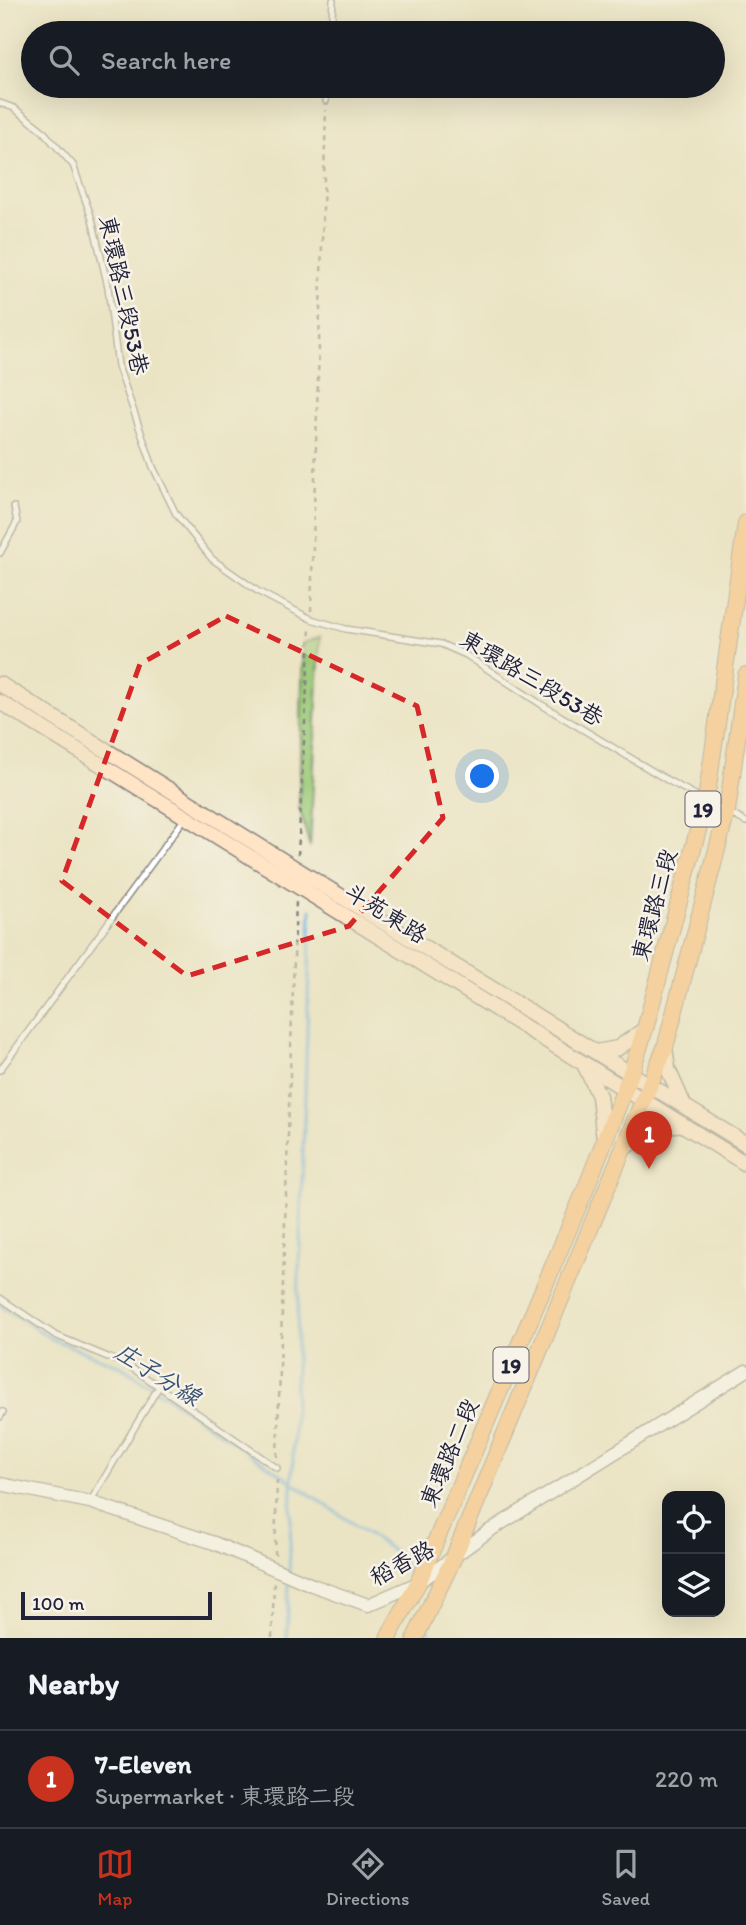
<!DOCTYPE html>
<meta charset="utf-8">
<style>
:root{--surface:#171b24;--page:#20242c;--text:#f1f3f6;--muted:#9ea1a6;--line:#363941;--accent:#c8321e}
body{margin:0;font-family:Itim,"LXGW WenKai TC",sans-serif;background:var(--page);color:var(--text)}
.controls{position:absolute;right:21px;bottom:21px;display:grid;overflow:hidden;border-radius:14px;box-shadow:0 7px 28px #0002}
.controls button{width:63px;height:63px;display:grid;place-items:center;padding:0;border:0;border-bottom:2px solid var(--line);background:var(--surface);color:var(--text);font:35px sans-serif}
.scale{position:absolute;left:21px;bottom:18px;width:191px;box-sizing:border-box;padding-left:7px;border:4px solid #22223b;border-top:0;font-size:19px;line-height:24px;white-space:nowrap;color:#22223b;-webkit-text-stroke:5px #f7f3e8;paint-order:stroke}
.you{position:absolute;left:483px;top:777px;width:24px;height:24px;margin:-18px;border:5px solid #fff;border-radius:50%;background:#1a73e8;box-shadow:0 0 0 10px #1a73e833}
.badge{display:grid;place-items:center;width:46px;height:46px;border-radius:50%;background:var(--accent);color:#fff;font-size:23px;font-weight:700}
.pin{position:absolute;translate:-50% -58px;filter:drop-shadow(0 2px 4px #0008)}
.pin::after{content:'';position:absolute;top:37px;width:24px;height:21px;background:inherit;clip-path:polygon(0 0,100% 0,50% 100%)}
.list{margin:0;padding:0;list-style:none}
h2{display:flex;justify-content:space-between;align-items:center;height:91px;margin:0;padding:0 28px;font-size:30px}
h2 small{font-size:23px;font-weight:400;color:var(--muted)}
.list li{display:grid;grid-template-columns:46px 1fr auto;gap:21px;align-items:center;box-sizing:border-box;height:98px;padding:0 28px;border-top:2px solid var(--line)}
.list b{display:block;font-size:26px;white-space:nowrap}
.list p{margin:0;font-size:23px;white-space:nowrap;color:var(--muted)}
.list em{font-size:23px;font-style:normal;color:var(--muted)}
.icon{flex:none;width:38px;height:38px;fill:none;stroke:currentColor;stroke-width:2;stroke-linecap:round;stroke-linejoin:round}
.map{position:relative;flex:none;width:746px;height:1638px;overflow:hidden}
.search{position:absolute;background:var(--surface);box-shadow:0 7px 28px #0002;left:21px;right:21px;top:21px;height:77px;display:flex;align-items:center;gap:18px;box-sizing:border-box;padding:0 24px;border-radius:38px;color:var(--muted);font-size:26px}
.sheet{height:189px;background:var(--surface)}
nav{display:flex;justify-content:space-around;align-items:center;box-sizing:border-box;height:98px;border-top:2px solid var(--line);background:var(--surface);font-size:19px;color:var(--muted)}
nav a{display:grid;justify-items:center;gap:4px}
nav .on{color:var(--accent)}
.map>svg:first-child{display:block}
.green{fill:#9bca79;stroke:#5e765a;stroke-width:2}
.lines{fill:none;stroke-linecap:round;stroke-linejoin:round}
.stream{stroke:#66aede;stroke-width:3.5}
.service-casing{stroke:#868380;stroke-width:8}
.tertiary-casing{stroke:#868380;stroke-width:15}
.secondary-casing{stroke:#868380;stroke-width:17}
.primary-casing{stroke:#868380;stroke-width:18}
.path{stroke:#868380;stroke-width:2.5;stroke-dasharray:5 5;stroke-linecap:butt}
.service{stroke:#fff;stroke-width:5}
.tertiary{stroke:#fff;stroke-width:12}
.secondary{stroke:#ffe4c6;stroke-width:14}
.primary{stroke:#ffbb71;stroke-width:16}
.marked{fill:none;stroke:#d62828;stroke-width:5;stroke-dasharray:14 9;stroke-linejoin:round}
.labels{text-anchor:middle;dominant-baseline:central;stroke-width:5;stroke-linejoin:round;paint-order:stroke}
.shield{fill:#f7f3e8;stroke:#62616f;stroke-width:2}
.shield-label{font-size:21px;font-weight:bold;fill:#22223b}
.street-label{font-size:23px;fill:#22223b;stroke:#f7f3e8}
.water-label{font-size:24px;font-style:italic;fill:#3a5374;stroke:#f7f3e8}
</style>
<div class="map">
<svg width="746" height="1638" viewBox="0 0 746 1638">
<rect width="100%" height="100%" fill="#f7f3e8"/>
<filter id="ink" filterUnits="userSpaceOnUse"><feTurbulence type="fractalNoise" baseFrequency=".0143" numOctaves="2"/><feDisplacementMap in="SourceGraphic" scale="14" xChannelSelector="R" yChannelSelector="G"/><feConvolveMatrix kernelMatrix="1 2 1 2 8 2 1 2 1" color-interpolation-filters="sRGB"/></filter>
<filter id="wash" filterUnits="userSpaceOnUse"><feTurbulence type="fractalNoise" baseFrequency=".00686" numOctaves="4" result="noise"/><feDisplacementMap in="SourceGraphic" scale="28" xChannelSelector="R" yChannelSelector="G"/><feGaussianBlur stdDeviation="1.57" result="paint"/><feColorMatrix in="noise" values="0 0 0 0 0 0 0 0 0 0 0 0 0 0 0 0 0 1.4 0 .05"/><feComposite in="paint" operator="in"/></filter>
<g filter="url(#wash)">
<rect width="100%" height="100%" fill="#ebe4c4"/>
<!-- green -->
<path class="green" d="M320,637L310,847L299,807L303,643Z"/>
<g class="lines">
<!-- stream -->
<path class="stream" d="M0,1305L52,1339L120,1366L148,1384L402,1557L412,1583
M428,1627L432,1638
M287,1638L311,910"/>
</g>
</g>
<g filter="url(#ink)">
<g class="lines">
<defs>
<path id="service" d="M331,33L333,0
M326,101L327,86
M0,103L14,108L42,130L73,165L92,219L108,287L118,366L153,467L176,514L212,559L259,592L311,619L346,629L441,644L466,655L542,705L669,781L746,822
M0,553L17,522L14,507
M0,1070L185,818
M0,1298L55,1335L129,1366L277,1468
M0,1417L3,1412
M90,1502L158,1388"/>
<path id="tertiary" d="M0,1484L90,1502L214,1543L312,1585L368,1605L418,1583L489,1531L746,1371"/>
<path id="secondary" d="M0,684L298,870L746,1144
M0,702L746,1164
M665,1048L668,1069L684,1105
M596,1052L618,1048L645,1029
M584,1064L599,1096L604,1140
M624,1148L660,1127L682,1124"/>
<path id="primary" d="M388,1638L418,1583L584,1193L631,1073L645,1029L706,800L746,523
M415,1638L453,1559L665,1048L727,811L746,675"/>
</defs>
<!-- service casing -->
<use href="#service" class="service-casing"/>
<!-- tertiary casing -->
<use href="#tertiary" class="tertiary-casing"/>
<!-- secondary casing -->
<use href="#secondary" class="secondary-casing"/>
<!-- primary casing -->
<use href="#primary" class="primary-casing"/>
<!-- path -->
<path class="path" d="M311,611L326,110
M298,855L310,628
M277,1457L296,900
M275,1555L277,1478
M272,1638L274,1583"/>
<!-- service -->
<use href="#service" class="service"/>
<!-- tertiary -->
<use href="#tertiary" class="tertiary"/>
<!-- secondary -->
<use href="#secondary" class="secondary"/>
<!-- primary -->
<use href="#primary" class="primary"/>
</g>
</g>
<!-- marked area -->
<path d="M0 0H746V1638H0ZM226,616L417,706L443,818L349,926L187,976L62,881L140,664Z" fill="#ebe4c4" fill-opacity=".55" fill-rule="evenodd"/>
<path class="marked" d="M226,616L417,706L443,818L349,926L187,976L62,881L140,664Z"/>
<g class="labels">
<!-- shield labels -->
<g class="shield">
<rect x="685.5" y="791.5" width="35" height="35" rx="5"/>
<rect x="493.5" y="1347.5" width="35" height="35" rx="5"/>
</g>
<g class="shield-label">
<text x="703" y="809">19</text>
<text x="511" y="1365">19</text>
</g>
<!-- street labels -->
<g class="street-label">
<text transform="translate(124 295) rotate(78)">東環路三段53巷</text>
<text transform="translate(532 678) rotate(31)">東環路三段53巷</text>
<text transform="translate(654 905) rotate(-75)">東環路三段</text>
<text transform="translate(386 913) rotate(32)">斗苑東路</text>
<text transform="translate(449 1453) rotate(-67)">東環路二段</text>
<text transform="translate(402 1563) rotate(-28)">稻香路</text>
</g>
<!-- water labels -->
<g class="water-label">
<text transform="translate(158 1374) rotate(32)">庄子分線</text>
</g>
</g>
</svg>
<div class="controls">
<button><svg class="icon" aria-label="locate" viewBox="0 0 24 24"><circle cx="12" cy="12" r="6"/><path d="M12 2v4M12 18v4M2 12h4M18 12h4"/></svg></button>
<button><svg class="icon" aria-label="layers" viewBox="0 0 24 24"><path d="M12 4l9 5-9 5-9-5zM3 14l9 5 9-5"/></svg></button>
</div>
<div class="scale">100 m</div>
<div class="you"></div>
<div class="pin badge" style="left:649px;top:1169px">1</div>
<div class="search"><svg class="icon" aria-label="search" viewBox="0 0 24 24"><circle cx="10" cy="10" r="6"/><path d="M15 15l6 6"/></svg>Search here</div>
</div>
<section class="sheet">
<h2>Nearby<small></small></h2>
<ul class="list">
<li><span class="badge">1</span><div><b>7-Eleven</b><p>Supermarket · 東環路二段</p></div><em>220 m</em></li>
</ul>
</section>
<nav>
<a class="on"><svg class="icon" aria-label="map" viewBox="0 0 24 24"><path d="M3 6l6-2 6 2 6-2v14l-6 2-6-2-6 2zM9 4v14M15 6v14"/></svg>Map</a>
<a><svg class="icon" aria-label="directions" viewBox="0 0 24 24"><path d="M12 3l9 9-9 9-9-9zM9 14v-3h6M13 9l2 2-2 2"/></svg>Directions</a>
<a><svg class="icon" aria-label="saved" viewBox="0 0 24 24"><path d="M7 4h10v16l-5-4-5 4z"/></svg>Saved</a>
</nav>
